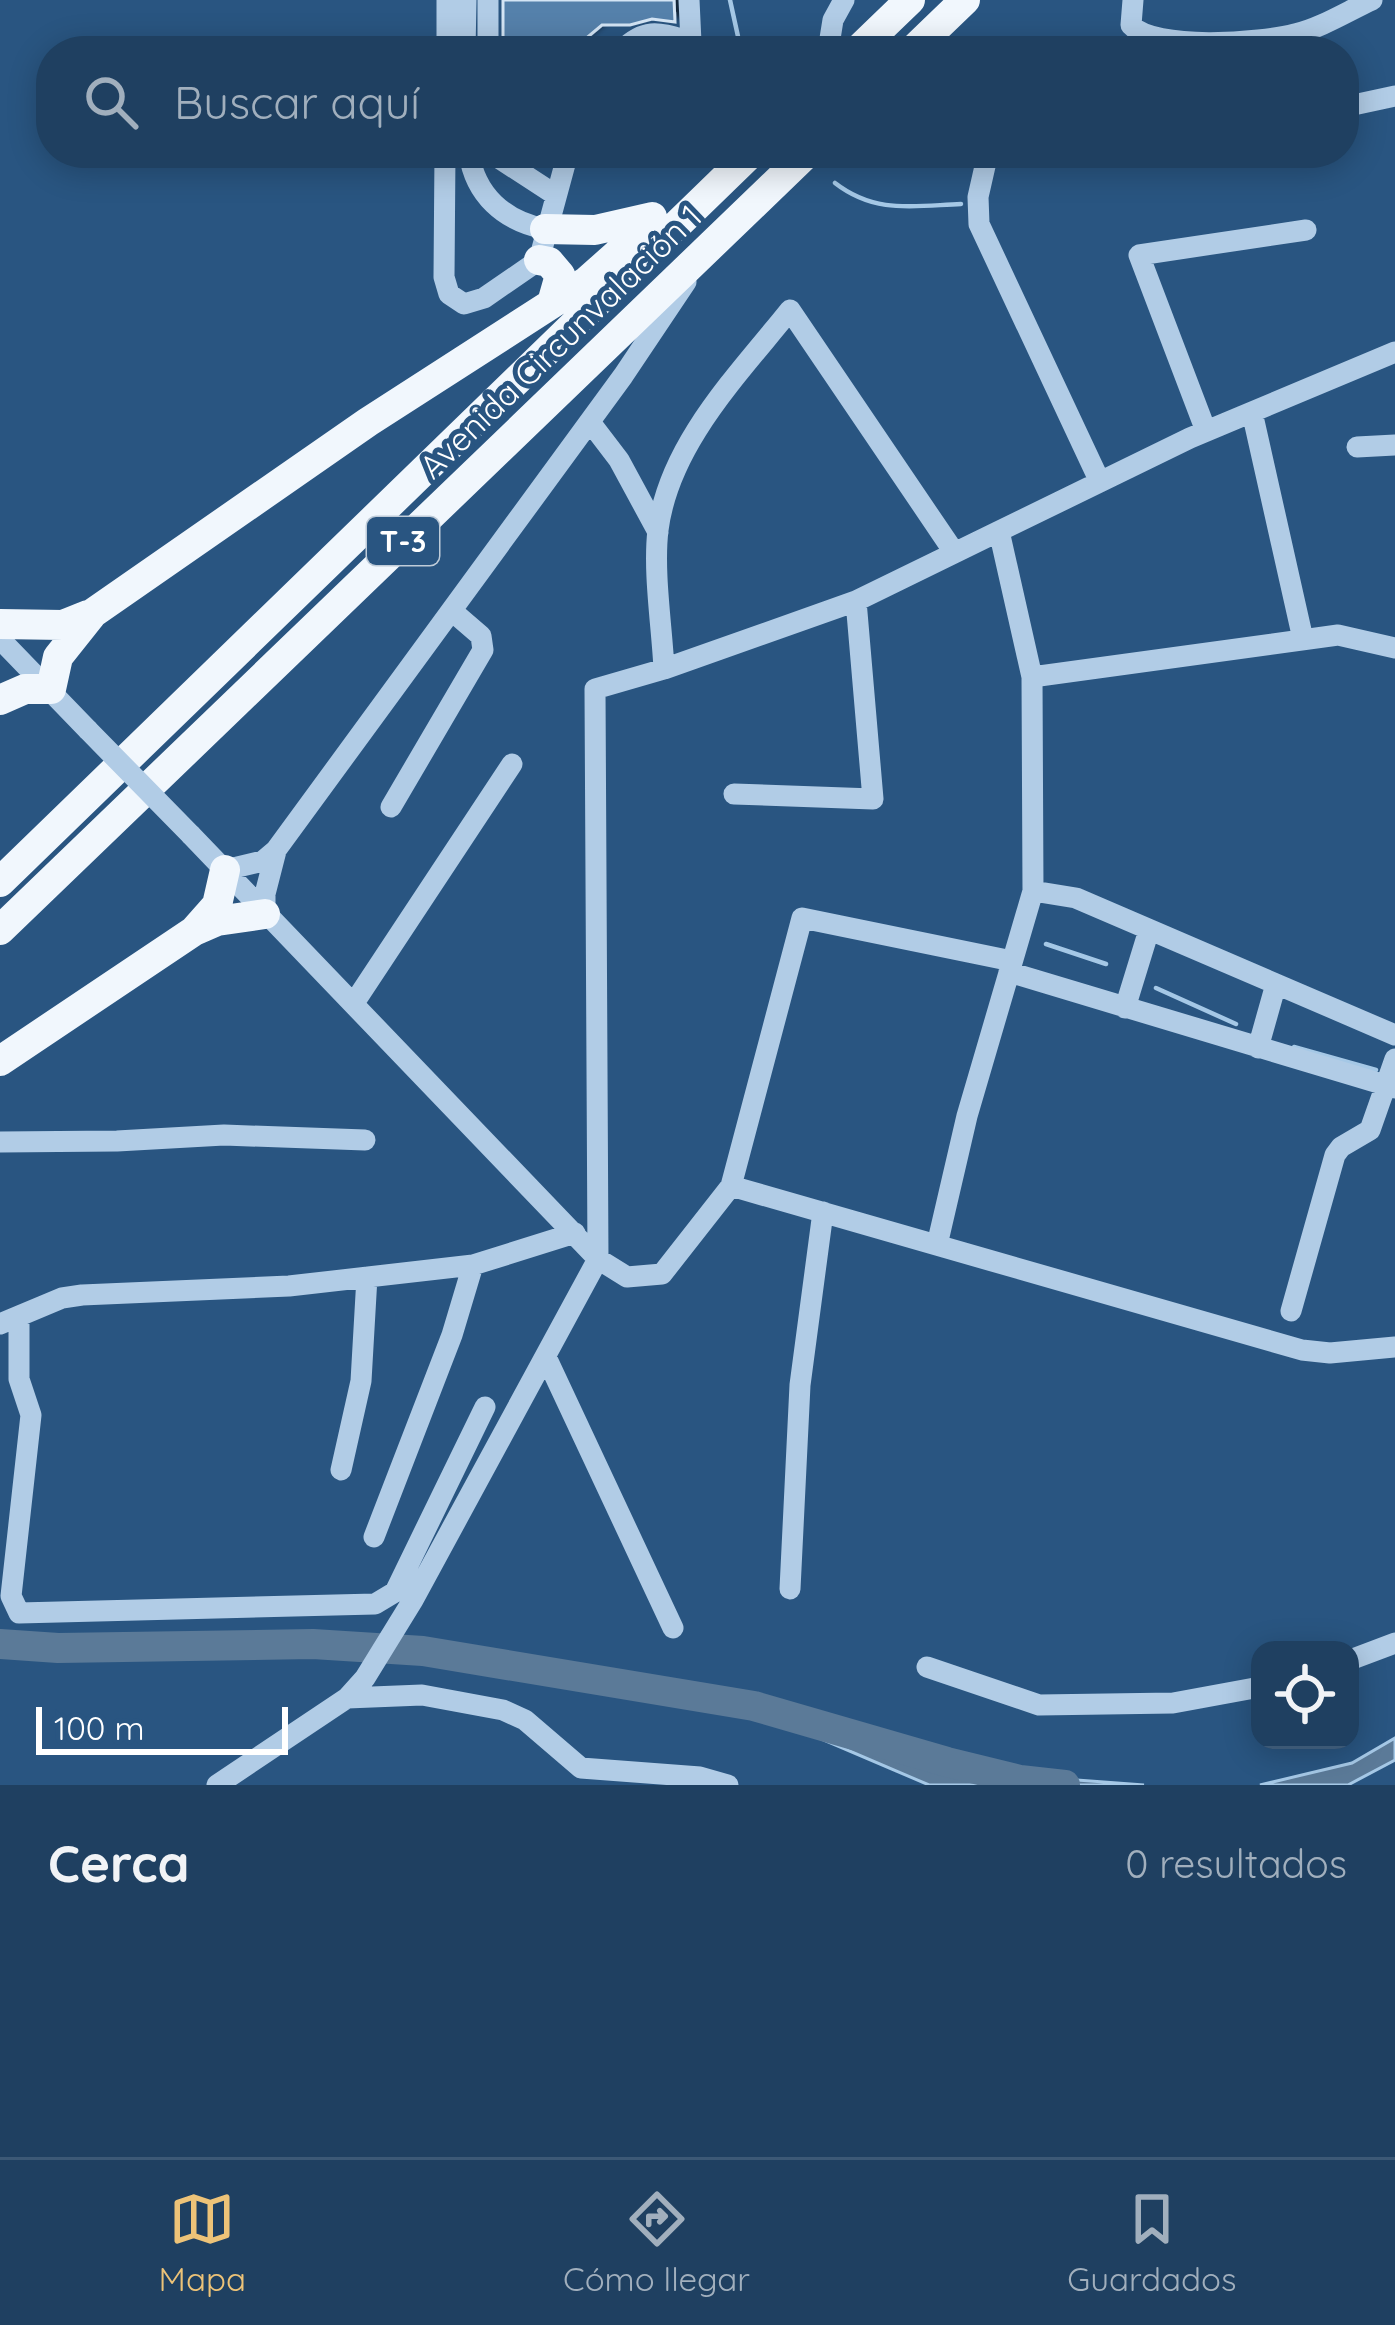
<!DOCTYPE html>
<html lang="es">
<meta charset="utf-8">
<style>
:root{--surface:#1f4061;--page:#274767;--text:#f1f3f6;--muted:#a1afbd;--line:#3c5976;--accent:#edc378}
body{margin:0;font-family:Quicksand,sans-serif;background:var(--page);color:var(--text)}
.controls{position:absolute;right:36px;bottom:36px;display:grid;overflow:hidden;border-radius:24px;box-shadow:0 6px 30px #0003}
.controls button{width:108px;height:108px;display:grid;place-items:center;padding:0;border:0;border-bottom:3px solid var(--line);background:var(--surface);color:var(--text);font:60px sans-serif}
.scale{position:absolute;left:36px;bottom:30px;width:252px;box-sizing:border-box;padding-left:12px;border:6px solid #fff;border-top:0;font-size:33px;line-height:42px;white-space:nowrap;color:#fff;-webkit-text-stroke:9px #295581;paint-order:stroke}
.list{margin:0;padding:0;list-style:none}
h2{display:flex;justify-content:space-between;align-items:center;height:156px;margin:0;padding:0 48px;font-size:51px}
h2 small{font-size:39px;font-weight:400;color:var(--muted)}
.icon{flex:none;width:66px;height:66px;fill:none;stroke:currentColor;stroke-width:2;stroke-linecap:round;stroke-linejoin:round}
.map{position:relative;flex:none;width:1395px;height:1785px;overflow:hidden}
.search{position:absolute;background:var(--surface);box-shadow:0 6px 30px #0003;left:36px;right:36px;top:36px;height:132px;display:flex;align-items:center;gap:30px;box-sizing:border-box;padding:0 42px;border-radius:48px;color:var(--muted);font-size:45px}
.sheet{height:372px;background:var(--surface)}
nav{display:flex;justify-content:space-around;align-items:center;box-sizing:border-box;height:168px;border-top:3px solid var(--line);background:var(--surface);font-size:33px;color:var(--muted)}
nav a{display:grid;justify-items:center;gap:6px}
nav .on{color:var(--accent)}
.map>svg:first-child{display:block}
.water{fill:#5b7a98;stroke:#a5c8e6;stroke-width:3}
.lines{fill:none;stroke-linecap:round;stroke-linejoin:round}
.stream{stroke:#a5c8e6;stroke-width:4.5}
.river{stroke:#5b7a98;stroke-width:30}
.building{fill:#5581ab;stroke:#d4e5f5;stroke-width:3;filter:url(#shadow)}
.minor{stroke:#b1cce6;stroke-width:21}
.major{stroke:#f1f7fd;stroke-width:30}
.minor-bridge{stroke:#b1cce6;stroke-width:21}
.labels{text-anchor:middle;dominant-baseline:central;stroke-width:10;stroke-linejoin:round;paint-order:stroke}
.shield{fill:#295581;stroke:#bfccd9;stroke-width:3}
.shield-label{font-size:30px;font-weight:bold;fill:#fff}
.street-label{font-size:33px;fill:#fff;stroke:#295581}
</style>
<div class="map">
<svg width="1395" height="1785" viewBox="0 0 1395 1785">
<defs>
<filter id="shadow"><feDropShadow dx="5.5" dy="-5.5" stdDeviation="3" flood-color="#0009"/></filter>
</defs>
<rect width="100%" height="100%" fill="#295581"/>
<!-- water -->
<path class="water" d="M791,1726L956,1771L1144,1785H929Z
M1395,1738V1760L1348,1785H1260L1352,1763Z"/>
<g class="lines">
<!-- stream -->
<path class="stream" d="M730,0L739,41L746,51
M835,183C875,214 912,206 961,204
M1046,944L1106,964
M1156,988L1236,1024
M1294,1047L1376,1070"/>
<!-- river -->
<path class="river" d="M0,1644L58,1648L313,1644L423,1651L754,1706L947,1762L1020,1780L1065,1785"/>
</g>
<!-- building -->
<path class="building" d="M503,0H674L675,22L652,19L630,25H602L571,51H503Z"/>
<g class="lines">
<!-- minor -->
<path class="minor" d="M1133,0L1131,25C1154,51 1261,43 1295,34C1321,28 1348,11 1372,0
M447,51V0
M465,51L466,0
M488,51V0
M621,51C646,26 660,33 691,42L689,0
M828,51L833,20L844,0
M1344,107L1395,96
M445,153L444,277L449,294L464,304L484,298L539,260L568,153
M469,153C475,195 504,221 545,229
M491,153L554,194
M988,153L978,197L979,224L1100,482
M1252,412L1303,639
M590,422L619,460L658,532
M1206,431L1139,255L1306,230
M1357,447L1395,445
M0,639L88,730
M664,669C662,627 653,572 658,530C669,444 738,375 790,310L954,552
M1032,677L1338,635L1395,648
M734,794L873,799L856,601
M391,807L483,650L481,636L452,611
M191,835L598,1259L627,1277L662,1274L731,1186L1302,1350L1330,1353L1395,1347
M225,870L263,861L276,850L623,376L686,282
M1033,891L1076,898L1395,1035
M265,914V894L276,851
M1009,972L1395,1088
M354,1003L512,764
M1125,1008L1149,930
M1258,1048L1276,984
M0,1142L117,1141L224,1135L365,1140
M731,1186L802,918L1012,961
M937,1245L967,1116L1033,891L1032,677L999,531
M1291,1311L1335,1155L1341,1147L1370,1130L1395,1059
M19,1317V1379L31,1415L11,1596L19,1613L375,1604L395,1592L485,1407
M0,1324L62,1298L82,1295L289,1286L473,1265L575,1233
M546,1357L673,1628
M341,1470L361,1381L367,1277
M374,1537L452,1335L473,1265
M790,1589L800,1385L823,1212
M1350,1660L1395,1643
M927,1667L1039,1705L1173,1703L1260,1687
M347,1698L422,1695L503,1710L525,1720L581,1768L700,1777L728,1785
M217,1785L347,1698L365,1678L413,1600L598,1259L595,689L664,669L856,601L1190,438L1395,352"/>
<!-- major -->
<path class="major" d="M857,51L910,0
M912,51L965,0
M545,229L595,230L652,217
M539,260L549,262L560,275L552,303
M0,624L63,625L88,615
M0,700L25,689H51L58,657L93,613L368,422L587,281L641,233
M0,882L751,153
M0,930L807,153
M194,931L217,905L225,870
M0,1061L194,931L217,921L265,914"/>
<!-- minor-bridge -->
<path class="minor-bridge" d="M88,730L191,835"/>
</g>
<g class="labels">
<!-- shield labels -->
<rect class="shield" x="367" y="517" width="72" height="48" rx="9"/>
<g class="shield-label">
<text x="403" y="541">T-3</text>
</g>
<!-- street labels -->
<g class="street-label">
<text transform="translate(560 341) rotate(-44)">Avenida Circunvalación 1</text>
</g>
</g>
</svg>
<div class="controls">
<button><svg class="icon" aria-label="locate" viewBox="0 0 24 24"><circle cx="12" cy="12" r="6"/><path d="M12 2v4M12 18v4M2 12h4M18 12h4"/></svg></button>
</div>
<div class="scale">100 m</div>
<div class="search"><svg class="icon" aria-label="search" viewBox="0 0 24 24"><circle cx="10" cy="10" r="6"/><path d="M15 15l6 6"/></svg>Buscar aquí</div>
</div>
<section class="sheet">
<h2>Cerca<small>0 resultados</small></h2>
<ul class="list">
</ul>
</section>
<nav>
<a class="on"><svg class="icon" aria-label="map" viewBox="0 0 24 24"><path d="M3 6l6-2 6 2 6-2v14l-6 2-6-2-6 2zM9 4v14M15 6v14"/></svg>Mapa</a>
<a><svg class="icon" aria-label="directions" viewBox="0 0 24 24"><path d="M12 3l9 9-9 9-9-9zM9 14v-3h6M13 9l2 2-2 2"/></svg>Cómo llegar</a>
<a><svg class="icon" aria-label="saved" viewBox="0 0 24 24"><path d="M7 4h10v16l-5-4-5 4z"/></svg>Guardados</a>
</nav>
